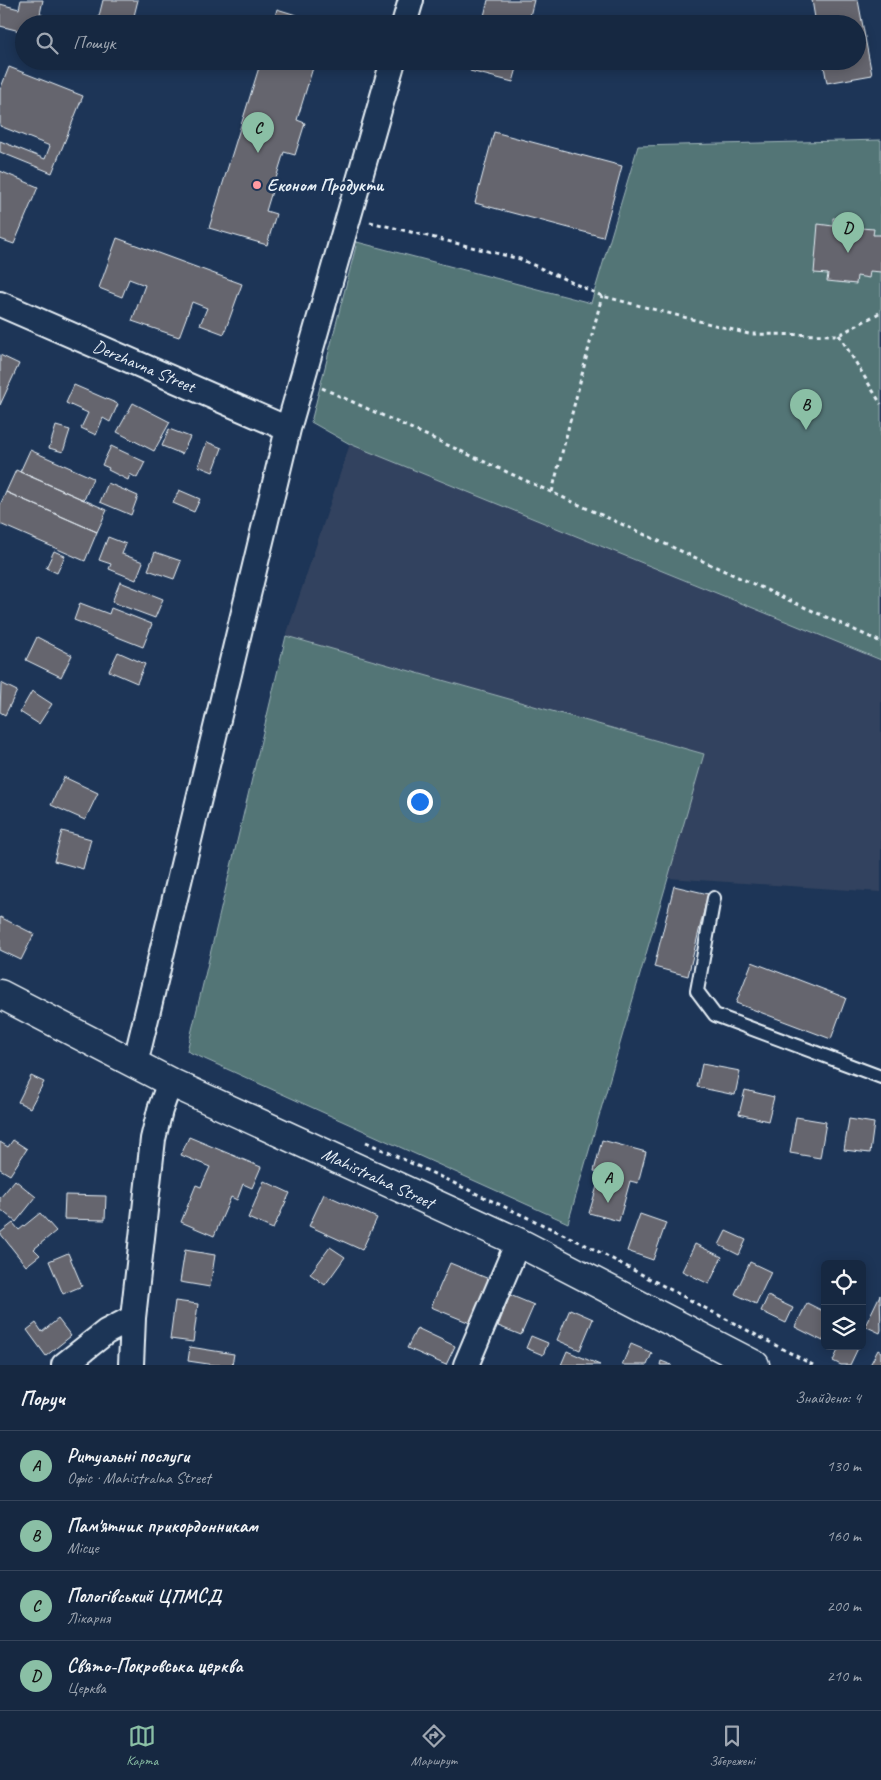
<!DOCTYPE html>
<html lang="uk">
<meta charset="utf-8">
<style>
:root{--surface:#162841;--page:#23344c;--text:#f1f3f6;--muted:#9ea6b1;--line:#35445a;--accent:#8abfa5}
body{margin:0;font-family:Caveat,sans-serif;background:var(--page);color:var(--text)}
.controls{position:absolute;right:15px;bottom:15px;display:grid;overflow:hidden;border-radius:8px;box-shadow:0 2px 12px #0003}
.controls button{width:45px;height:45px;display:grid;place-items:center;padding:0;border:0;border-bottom:1px solid var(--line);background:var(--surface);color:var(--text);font:25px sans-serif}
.you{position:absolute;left:419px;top:801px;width:18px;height:18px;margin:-12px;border:4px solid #fff;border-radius:50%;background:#1a73e8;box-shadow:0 0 0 8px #1a73e833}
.badge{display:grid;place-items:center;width:32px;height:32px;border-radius:50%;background:var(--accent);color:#111;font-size:16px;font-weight:700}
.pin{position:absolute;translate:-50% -41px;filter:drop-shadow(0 1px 2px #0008)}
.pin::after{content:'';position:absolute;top:26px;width:18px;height:15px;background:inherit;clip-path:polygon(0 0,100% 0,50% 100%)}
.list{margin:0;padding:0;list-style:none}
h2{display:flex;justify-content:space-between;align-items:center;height:65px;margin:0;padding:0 20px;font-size:21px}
h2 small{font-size:16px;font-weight:400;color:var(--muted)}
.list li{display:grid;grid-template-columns:32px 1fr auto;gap:15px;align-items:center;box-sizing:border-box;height:70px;padding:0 20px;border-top:1px solid var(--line)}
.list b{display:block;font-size:19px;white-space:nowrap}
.list p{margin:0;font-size:16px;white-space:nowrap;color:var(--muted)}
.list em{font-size:16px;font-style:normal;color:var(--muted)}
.icon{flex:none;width:28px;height:28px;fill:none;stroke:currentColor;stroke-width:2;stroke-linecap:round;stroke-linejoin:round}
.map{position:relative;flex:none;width:881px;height:1365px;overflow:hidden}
.search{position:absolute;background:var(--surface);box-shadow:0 2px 12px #0003;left:15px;right:15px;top:15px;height:55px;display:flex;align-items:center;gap:12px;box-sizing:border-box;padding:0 18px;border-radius:28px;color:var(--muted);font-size:19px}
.sheet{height:345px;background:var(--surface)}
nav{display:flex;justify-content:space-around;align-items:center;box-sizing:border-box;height:70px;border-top:1px solid var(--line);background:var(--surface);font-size:14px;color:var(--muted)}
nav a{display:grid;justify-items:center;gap:2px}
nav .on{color:var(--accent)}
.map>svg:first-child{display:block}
.built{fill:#33435e}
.green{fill:#527576;stroke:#9db3b7}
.building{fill:#65656e;stroke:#e8f1f8}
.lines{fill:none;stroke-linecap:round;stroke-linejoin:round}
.lane-casing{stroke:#e8f1f8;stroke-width:16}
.street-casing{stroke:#e8f1f8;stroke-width:28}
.primary-casing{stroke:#e8f1f8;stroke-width:31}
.path{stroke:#e8f1f8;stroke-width:3;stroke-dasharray:4 4;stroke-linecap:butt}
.lane{stroke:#1d3557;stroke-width:12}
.street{stroke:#1d3557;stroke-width:24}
.primary{stroke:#1d3557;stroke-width:28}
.poi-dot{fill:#ff9aa2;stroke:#1d3557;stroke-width:2}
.labels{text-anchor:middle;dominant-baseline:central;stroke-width:5;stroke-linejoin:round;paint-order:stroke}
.poi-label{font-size:18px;font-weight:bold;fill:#e8f1f8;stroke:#1d3557;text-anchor:start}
.street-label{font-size:18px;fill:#e8f1f8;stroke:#1d3557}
</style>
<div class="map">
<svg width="881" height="1365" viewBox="0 0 881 1365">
<rect width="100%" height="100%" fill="#1d3557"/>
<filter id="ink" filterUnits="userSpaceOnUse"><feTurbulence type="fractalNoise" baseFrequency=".02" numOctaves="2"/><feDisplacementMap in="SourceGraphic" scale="10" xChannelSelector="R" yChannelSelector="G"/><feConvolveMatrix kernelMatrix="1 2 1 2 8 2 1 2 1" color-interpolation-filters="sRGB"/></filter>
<g filter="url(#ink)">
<!-- built -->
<path class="built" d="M350,444L881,660V892L668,878L704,754L286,636Z"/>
<!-- green -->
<path class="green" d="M881,140V660L350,444L311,422L357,242L591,303L638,146Z
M286,636L704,754L568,1223L187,1051Z"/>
<!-- building -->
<path class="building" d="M21,0H43L40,14L45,16L43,24H24V32L0,26V4L19,9Z
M103,0H138L132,24H97Z
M488,0H534L528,24H482Z
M812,0H858L872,75L827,83L823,61H857V24H816Z
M277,9L325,24H273Z
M261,61H315L297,120L305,123L295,155L284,152L266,211L276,214L267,245L209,228Z
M473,61H519L513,82L470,71Z
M9,67L83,96L52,173L0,152V141L45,159L50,146L0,126V90Z
M494,132L622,166L603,237L475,203Z
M0,171L38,187L14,244L0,239Z
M833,218L860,220V228L874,229L873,235H881V272L870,271L869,278L857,276L856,284L827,281L828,274L814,273L818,224L833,226Z
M117,238L242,284L224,334L200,325L207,308L192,302L179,337L132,321L145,285L129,279L122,297L99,288Z
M0,355L19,364L0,405Z
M74,385L118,404L110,422L103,418L96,435L81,428L88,413L66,403Z
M133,403L170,422L154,451L117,432Z
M56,426L70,430L63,452L49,448Z
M169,429L190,437L182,454L162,446Z
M207,442L222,448L213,472L198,466Z
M111,446L145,462L137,478L130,474L128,480L108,470L109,468L102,465Z
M30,450L93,478L84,500L20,472Z
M16,470L107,510L97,532L6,492Z
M108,483L138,496L131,515L100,502Z
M179,490L200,499L194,512L173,503Z
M6,492L97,532L85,561L0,524V505Z
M108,537L126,544L122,554L143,562L136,580L109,569L111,564L99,560Z
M54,551L65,556L57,573L46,568Z
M155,552L181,561L174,579L148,570Z
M120,582L163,599L155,618L112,602Z
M80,603L109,614L111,608L152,624L143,647L74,620Z
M37,637L72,655L61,677L26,660Z
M118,652L145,664L137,683L109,671Z
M1,683L17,691L5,715L0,712Z
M32,691L52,704L39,724L20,712Z
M64,777L98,793L85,820L51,805Z
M62,831L91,839L83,869L54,861Z
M674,886L708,894L688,976L654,967Z
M0,917L34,934L21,960L0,950Z
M752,962L846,998L831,1039L736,1003Z
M702,1064L740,1071L735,1095L697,1087Z
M31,1076L44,1082L30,1108L18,1102Z
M745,1090L774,1097L768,1121L739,1114Z
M796,1117L826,1122L820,1158L790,1153Z
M849,1119L874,1123L870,1153L844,1150Z
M189,1137L261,1167L252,1188L243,1184L237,1200L231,1197L214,1236L181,1222L196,1185L201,1187L210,1167L181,1155Z
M13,1140L27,1149L10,1175L0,1169V1142L8,1147Z
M602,1140L646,1152L638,1183L630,1181L619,1221L589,1213L601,1173L594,1171Z
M15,1180L36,1197L16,1222L0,1209V1198Z
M264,1181L290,1193L273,1229L248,1218Z
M324,1194L377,1218L362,1250L309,1226Z
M65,1195L106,1196L105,1220L64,1219Z
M40,1213L56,1231L34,1249L40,1255L26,1266L0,1233L13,1223L19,1230Z
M640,1214L666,1223L653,1260L627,1251Z
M726,1231L746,1240L739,1255L719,1245Z
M695,1244L722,1257L709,1284L682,1271Z
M330,1247L345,1257L325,1285L310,1274Z
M185,1250L215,1255L210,1287L180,1282Z
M68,1253L82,1286L63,1294L49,1261Z
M750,1262L771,1272L756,1304L735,1294Z
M450,1263L489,1279L470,1323L431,1307Z
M510,1295L534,1305L521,1335L498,1326Z
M880,1295L881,1330L880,1333L865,1326Z
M768,1296L793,1308L786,1323L761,1311Z
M175,1301L198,1304L193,1342L170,1339Z
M807,1303L825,1312V1337L823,1341L795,1327Z
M570,1309L593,1319L580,1350L557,1340Z
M58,1319L71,1336L46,1356L27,1330L36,1323L42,1332Z
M417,1328L455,1346L446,1365L407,1348Z
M531,1336L548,1343L543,1355L526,1348Z
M631,1344L652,1353L647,1365H622Z
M840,1346H859L850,1365H841L833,1361Z
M190,1347L234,1354L232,1365H215L188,1361Z
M878,1350L881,1352V1365H870Z
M567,1351L600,1365H561Z
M661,1361L672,1365H660Z"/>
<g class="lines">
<defs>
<path id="lane" d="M714,898L697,991L715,1015L881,1077"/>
<path id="street" d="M404,24L411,0
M0,304L288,429
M135,1064L288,429L393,61
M64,1365L106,1332L133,1318
M131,1365L133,1318L153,1139L160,1110L170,1082
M466,1365L518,1242"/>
<path id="primary" d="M0,994L170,1082L518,1242L755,1365"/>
</defs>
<!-- lane casing -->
<use href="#lane" class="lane-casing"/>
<!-- street casing -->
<use href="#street" class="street-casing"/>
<!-- primary casing -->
<use href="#primary" class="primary-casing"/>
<!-- path -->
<path class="path" d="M370,222L520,259L602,296L749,334L839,335L881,312
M839,335L881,404
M322,388L881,642
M552,492L602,296
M366,1142L584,1244L813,1365"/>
<!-- lane -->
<use href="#lane" class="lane"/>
<!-- street -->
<use href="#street" class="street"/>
<!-- primary -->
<use href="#primary" class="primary"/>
</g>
</g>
<!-- markers -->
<circle class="poi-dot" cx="257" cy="185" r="5"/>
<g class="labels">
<!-- poi labels -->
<g class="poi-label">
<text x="267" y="185">Економ Продукти</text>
</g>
<!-- street labels -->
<g class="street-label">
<text transform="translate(144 366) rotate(23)">Derzhavna Street</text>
<text transform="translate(378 1178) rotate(25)">Mahistralna Street</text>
</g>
</g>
</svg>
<div class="controls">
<button><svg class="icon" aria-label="locate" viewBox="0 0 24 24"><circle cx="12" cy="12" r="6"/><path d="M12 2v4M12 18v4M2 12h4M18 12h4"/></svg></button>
<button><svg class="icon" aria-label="layers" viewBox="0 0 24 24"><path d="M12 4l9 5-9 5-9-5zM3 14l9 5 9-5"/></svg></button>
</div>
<div class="you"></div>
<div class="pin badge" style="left:608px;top:1203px">A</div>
<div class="pin badge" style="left:806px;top:430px">B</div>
<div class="pin badge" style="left:258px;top:153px">C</div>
<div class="pin badge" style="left:848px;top:253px">D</div>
<div class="search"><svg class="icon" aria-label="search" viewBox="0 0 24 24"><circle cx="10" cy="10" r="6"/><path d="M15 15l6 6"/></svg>Пошук</div>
</div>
<section class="sheet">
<h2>Поруч<small>Знайдено: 4</small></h2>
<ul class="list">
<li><span class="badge">A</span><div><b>Ритуальні послуги</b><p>Офіс · Mahistralna Street</p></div><em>130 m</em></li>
<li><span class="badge">B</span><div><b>Пам'ятник прикордонникам</b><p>Місце</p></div><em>160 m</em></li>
<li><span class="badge">C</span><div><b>Пологівський ЦПМСД</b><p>Лікарня</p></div><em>200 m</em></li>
<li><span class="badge">D</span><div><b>Свято-Покровська церква</b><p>Церква</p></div><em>210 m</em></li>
</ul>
</section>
<nav>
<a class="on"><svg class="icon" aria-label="map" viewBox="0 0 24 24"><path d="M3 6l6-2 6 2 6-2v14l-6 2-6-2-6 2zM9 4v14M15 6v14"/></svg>Карта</a>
<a><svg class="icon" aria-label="directions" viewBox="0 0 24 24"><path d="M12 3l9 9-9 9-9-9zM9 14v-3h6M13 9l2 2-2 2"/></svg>Маршрут</a>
<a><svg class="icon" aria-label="saved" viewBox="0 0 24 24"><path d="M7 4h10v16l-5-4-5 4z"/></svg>Збережені</a>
</nav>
